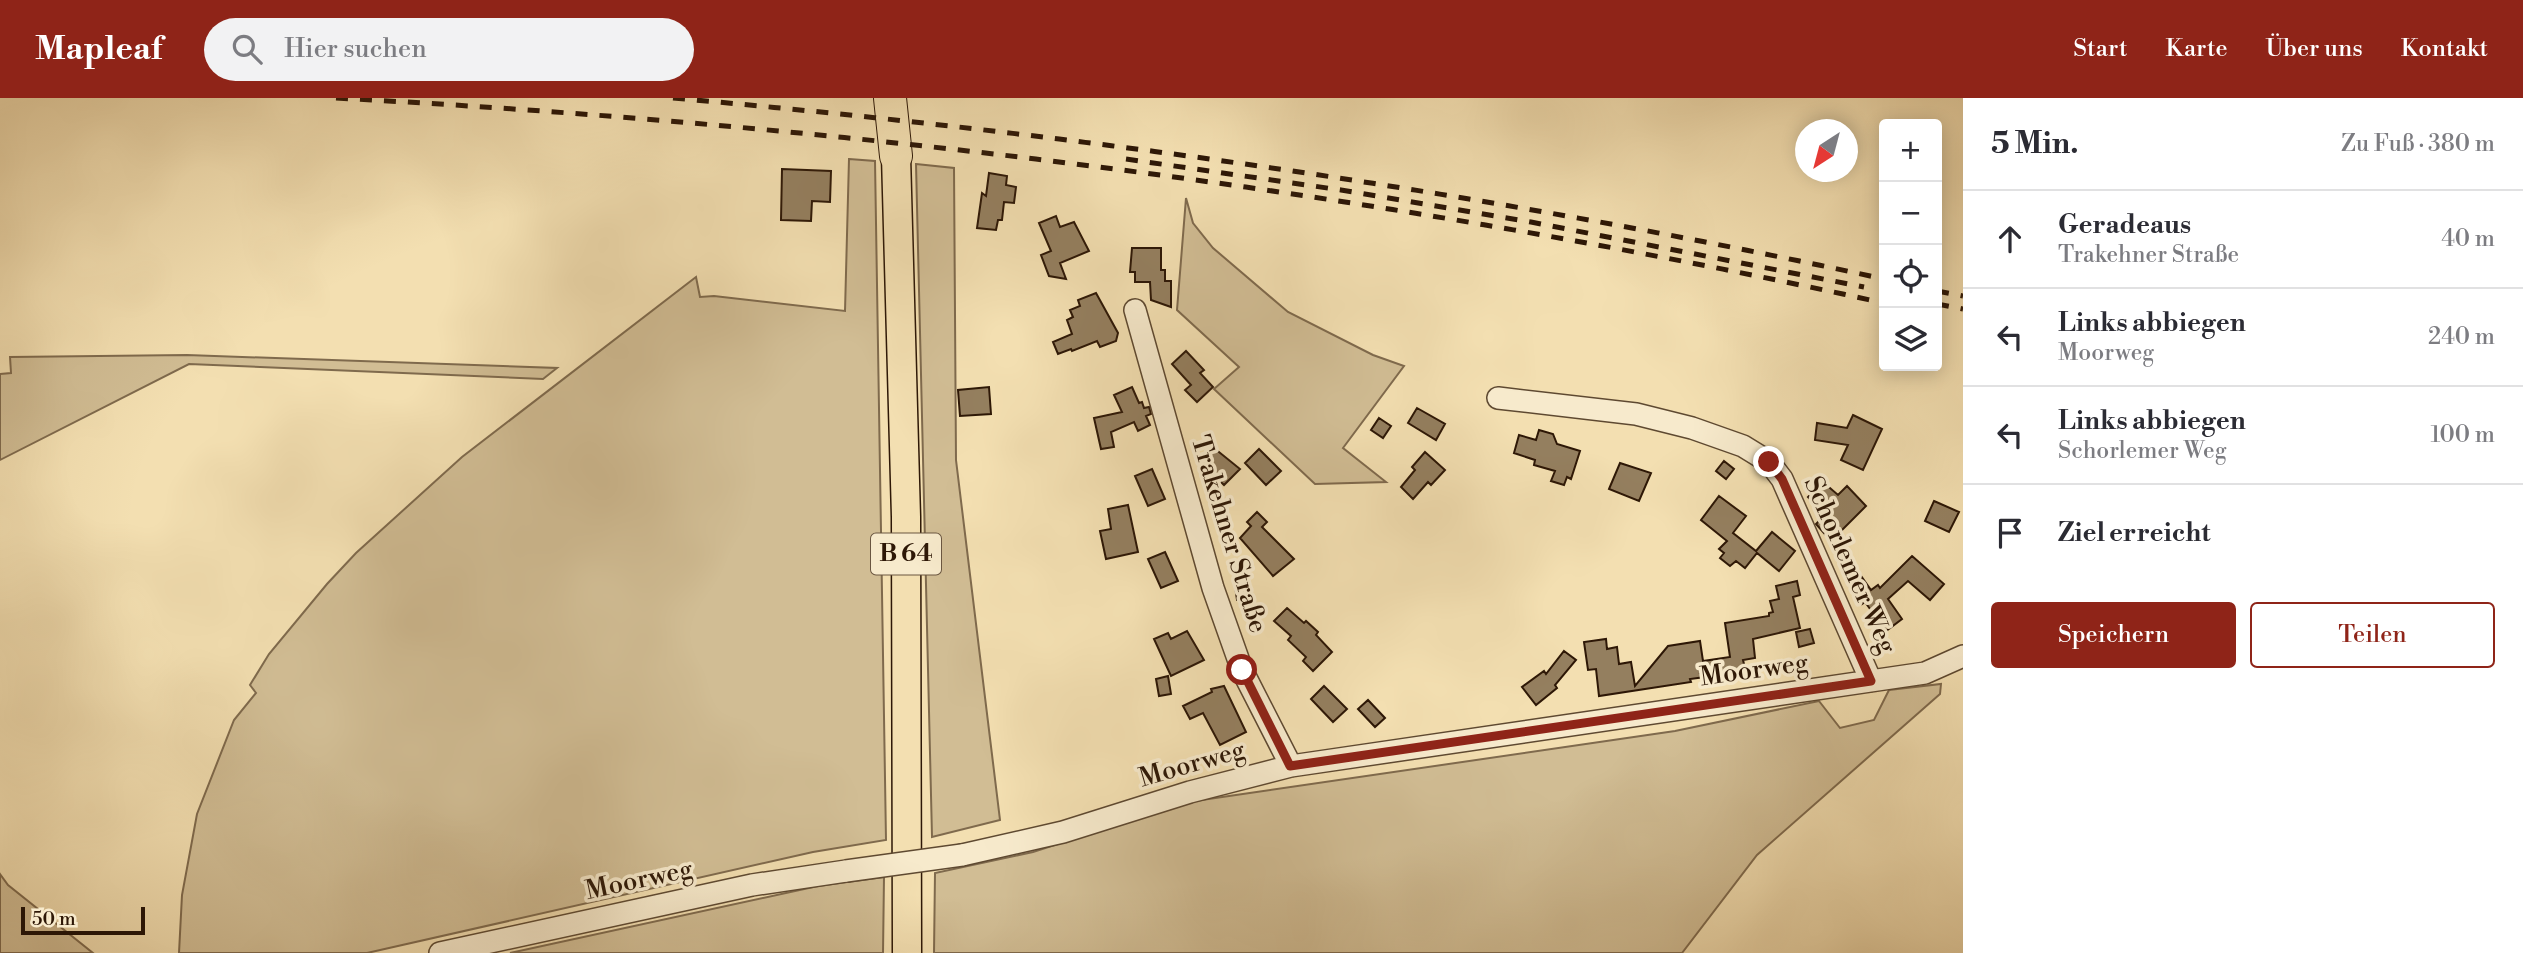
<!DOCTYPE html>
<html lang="de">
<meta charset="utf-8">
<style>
:root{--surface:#fff;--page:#f2f2f3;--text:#2b2b33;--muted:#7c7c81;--line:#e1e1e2;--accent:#8f2418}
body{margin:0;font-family:"Libre Bodoni",serif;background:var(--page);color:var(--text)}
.controls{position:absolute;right:21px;top:21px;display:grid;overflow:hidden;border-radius:7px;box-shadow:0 4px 18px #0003}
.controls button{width:63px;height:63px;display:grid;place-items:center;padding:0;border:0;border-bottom:2px solid var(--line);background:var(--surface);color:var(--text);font:35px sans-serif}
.compass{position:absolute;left:1795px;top:21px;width:63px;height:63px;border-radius:50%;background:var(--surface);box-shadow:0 4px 18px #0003;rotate:216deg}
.scale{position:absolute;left:21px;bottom:18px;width:124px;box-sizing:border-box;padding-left:7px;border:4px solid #2d1706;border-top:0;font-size:19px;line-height:24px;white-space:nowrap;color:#2d1706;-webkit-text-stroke:5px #f7eacc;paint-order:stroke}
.stop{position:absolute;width:21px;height:21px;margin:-16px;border:5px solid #8f2418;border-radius:50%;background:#fff}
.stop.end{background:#8f2418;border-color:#fff;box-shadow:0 2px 7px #0008}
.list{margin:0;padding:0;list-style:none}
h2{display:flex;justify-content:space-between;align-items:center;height:91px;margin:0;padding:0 28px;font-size:30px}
h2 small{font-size:23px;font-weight:400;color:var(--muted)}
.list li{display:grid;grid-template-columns:46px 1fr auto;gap:21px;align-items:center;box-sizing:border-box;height:98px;padding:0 28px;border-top:2px solid var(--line)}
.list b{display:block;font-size:26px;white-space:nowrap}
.list p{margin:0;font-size:23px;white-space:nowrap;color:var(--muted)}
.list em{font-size:23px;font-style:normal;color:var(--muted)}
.actions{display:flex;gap:14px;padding:21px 28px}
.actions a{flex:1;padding:16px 0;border:2px solid var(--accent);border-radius:7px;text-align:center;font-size:24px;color:var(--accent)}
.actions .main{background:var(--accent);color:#fff}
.icon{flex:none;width:38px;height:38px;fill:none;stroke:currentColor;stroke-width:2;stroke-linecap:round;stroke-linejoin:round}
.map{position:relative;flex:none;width:1963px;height:855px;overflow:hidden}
header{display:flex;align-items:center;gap:42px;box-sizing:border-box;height:98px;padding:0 35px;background:var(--accent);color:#fff}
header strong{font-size:33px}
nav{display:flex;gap:38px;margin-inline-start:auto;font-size:24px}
.search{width:490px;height:63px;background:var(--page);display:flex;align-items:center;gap:18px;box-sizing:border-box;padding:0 24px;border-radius:38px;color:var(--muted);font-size:26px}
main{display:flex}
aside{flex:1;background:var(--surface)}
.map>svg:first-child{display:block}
.green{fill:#d1bd94;stroke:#7f6a4d;stroke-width:2}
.building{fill:#947f5f;stroke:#2d1706;stroke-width:2}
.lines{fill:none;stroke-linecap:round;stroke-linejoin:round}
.minor-casing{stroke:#5e4931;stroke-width:24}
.major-casing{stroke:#2d1706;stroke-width:31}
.highway-casing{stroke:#2d1706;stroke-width:34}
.minor{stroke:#f7eacc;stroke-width:21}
.major{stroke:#f3dfb1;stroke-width:28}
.highway{stroke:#f3dfb1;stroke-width:32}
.rail{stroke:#2d1706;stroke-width:5;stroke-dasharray:12 12;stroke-linecap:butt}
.minor-bridge-casing{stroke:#5e4931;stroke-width:24;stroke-linecap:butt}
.minor-bridge{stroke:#f7eacc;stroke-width:21}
.route{stroke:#8f2418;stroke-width:9}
.labels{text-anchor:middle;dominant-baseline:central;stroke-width:7;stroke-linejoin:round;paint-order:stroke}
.shield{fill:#f7eacc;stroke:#6a5641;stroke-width:2}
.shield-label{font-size:24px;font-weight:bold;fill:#2d1706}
.street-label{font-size:26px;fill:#2d1706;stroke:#f7eacc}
</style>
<header>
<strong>Mapleaf</strong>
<div class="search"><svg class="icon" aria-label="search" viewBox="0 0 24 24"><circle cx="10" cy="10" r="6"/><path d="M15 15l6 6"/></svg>Hier suchen</div>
<nav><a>Start</a><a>Karte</a><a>Über uns</a><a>Kontakt</a></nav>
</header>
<main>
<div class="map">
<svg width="1963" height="855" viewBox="0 0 1963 855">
<rect width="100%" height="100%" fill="#f3dfb1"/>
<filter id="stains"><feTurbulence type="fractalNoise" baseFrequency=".00286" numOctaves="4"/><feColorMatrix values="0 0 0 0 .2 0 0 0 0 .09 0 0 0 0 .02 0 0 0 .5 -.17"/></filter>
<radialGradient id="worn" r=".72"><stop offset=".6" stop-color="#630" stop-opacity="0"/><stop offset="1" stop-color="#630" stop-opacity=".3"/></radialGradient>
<!-- green -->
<path class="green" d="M849,61L875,63L886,742L813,754L367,855H179L182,797L197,716L234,622L256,595L250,587L269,556L327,486L356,455L462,359L696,179L700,199L714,198L845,213Z
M916,66L954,70L956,362L1000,722L932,739Z
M1186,100L1193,125L1213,150L1288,214L1373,257L1404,268L1343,350L1386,384L1315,386L1214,291L1239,269L1177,212Z
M187,257L557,270L543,281L189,266L0,362V276L11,275L10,259Z
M1941,586L1940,596L1757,757L1682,855H934L935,775L1033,754L1188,704L1675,633L1819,603L1840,630L1874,622L1889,592Z
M0,776L8,787L93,855H0Z
M884,779L883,855H510L818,788Z"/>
<!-- building -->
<path class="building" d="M782,71L831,73L830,104L812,103L811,123L781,122Z
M989,75L1007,78L1006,87L1016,89L1014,105L1004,104L1002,122H998L996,132L977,130L982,95L986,98Z
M1056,118L1060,129L1074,124L1089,153L1060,165L1066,181L1049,178L1041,157L1051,153L1039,125Z
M1132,150H1161V172H1165V183H1171V209L1151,202L1150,184H1135V174H1130Z
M1096,195L1118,235L1116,243L1100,249L1097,243L1072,253L1071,251L1058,256L1053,244L1072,236L1067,222L1073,219L1070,212L1080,208L1078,202Z
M1186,253L1204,272L1200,275L1213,289L1197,304L1185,292L1191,287L1172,266Z
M989,289L991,316L960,318L958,292Z
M1132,289L1139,305L1142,304L1144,310L1149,309L1151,316L1146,318L1150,327L1138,333L1134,324L1111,334L1114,349L1101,351L1094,320L1122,314L1114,297Z
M1417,310L1445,326L1436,342L1408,325Z
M1853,317L1882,331L1863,372L1841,362L1848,347L1815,342L1817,325L1847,330Z
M1379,320L1391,328L1383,340L1371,332Z
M1539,332L1553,336L1557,346L1580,353L1571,381L1567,379L1564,387L1551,383L1555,373L1534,367L1535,362L1514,355L1519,337L1536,342Z
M1214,350L1240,371L1224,387L1200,364Z
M1259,351L1281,373L1266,387L1245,365Z
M1425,354L1445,372L1431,387L1428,384L1413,401L1401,389L1415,372L1412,369Z
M1724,363L1734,371L1726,381L1716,373Z
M1620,365L1651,375L1639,403L1609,391Z
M1152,371L1165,401L1148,408L1135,378Z
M1823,384L1838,397L1847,388L1866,408L1831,443L1816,426L1825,417L1808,399Z
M1719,398L1746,418L1733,435L1756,453L1772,434L1795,453L1779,473L1757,455L1745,470L1736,463L1730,468L1720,460L1724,455L1719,451L1727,443L1701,422Z
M1934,403L1959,414L1949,434L1925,423Z
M1128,407L1138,454L1106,461L1100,433L1111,431L1108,411Z
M1257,414L1267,424L1262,429L1294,461L1273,478L1240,440L1251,428L1247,424Z
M1165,454L1178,483L1161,490L1148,461Z
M1912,458L1944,486L1930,502L1908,483L1888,501L1902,521L1886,533L1865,504L1862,506L1849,487L1861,478L1871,492L1878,487L1880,490Z
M1797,483L1800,497L1793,499L1800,530L1753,541L1755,560L1743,562L1745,570L1701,576L1705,579L1690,581L1691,584L1599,598L1596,571L1588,572L1584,544L1606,541L1607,551L1617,549L1619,566L1631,564L1635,588L1668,548L1700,543L1703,563L1730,559L1725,525L1769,518V515L1773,514L1770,503L1779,501L1776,488Z
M1250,486L1252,500L1237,502L1235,488Z
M1287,510L1304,525L1306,523L1318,534L1316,537L1332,554L1313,573L1303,563L1306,559L1288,542L1291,538L1274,523Z
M1810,531L1814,545L1799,549L1796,534Z
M1187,533L1204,562L1171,578L1154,541L1168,535L1171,541Z
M1564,553L1576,562L1555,587L1557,590L1536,607L1522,589L1544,573L1546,576Z
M1168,578L1171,596L1159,598L1156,581Z
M1224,588L1246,634L1220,647L1203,615L1190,621L1183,608L1212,594L1211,591Z
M1324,588L1347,611L1333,624L1311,601Z
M1368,602L1385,620L1375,629L1358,611Z"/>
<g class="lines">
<defs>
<path id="minor" d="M1135,212L1213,490L1242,572L1291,668
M1498,300L1636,316L1692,330L1743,348L1769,364L1782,381L1871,583
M962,757L1063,734L1190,694L1291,668L1925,575L1963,558
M440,855L752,787L846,773"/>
<path id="major" d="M896,58L906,419L907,855"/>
<path id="highway" d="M890,0L896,58"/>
</defs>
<!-- minor casing -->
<use href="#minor" class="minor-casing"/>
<!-- major casing -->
<use href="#major" class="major-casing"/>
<!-- highway casing -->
<use href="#highway" class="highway-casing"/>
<!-- minor -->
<use href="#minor" class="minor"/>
<!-- major -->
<use href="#major" class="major"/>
<!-- highway -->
<use href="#highway" class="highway"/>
<!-- rail -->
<path class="rail" d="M336,0C857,28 1375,93 1884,205
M673,0C1080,36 1485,94 1884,181
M1126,61L1341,92L1531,124L1864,189
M1937,193L1963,198
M1937,206L1963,211"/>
<defs>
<path id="minor-bridge" d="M846,773L962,757"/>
</defs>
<!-- minor-bridge casing -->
<use href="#minor-bridge" class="minor-bridge-casing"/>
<!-- minor-bridge -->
<use href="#minor-bridge" class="minor-bridge"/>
</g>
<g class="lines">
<!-- route -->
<path class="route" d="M1242,572L1290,668L1871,583L1782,381L1769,364"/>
</g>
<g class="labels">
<!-- shield labels -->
<rect class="shield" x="871" y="435.5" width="70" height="41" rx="5"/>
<g class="shield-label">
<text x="906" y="456">B 64</text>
</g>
<!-- street labels -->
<g class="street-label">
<text transform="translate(1229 436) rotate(73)">Trakehner Straße</text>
<text transform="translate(1850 467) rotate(66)">Schorlemer Weg</text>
<text transform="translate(1754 572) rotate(-8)">Moorweg</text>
<text transform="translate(1192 666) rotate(-16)">Moorweg</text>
<text transform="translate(639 782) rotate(-12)">Moorweg</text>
</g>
</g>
<rect width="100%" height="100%" filter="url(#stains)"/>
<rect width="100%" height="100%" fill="url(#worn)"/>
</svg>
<div class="controls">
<button>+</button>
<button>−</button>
<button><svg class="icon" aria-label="locate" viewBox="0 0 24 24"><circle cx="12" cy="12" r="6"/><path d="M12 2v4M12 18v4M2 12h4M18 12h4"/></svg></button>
<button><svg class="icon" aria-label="layers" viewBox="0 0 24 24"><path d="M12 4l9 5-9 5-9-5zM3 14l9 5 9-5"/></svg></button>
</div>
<svg class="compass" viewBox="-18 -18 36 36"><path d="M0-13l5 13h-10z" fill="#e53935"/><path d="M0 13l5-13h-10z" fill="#7c7c81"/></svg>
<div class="scale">50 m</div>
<div class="stop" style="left:1242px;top:572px"></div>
<div class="stop end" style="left:1769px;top:364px"></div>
</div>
<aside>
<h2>5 Min.<small>Zu Fuß · 380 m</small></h2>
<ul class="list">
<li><svg class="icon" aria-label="ahead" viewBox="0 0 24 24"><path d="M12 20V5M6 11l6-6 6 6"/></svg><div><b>Geradeaus</b><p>Trakehner Straße</p></div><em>40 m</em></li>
<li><svg class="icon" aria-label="left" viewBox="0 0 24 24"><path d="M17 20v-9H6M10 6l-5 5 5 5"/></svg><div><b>Links abbiegen</b><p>Moorweg</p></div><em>240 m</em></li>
<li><svg class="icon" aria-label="left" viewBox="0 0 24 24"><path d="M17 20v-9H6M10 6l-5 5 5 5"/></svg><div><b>Links abbiegen</b><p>Schorlemer Weg</p></div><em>100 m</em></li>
<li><svg class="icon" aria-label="arrive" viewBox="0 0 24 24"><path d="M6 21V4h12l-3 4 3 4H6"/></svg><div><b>Ziel erreicht</b></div></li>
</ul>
<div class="actions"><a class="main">Speichern</a><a>Teilen</a></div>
</aside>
</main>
